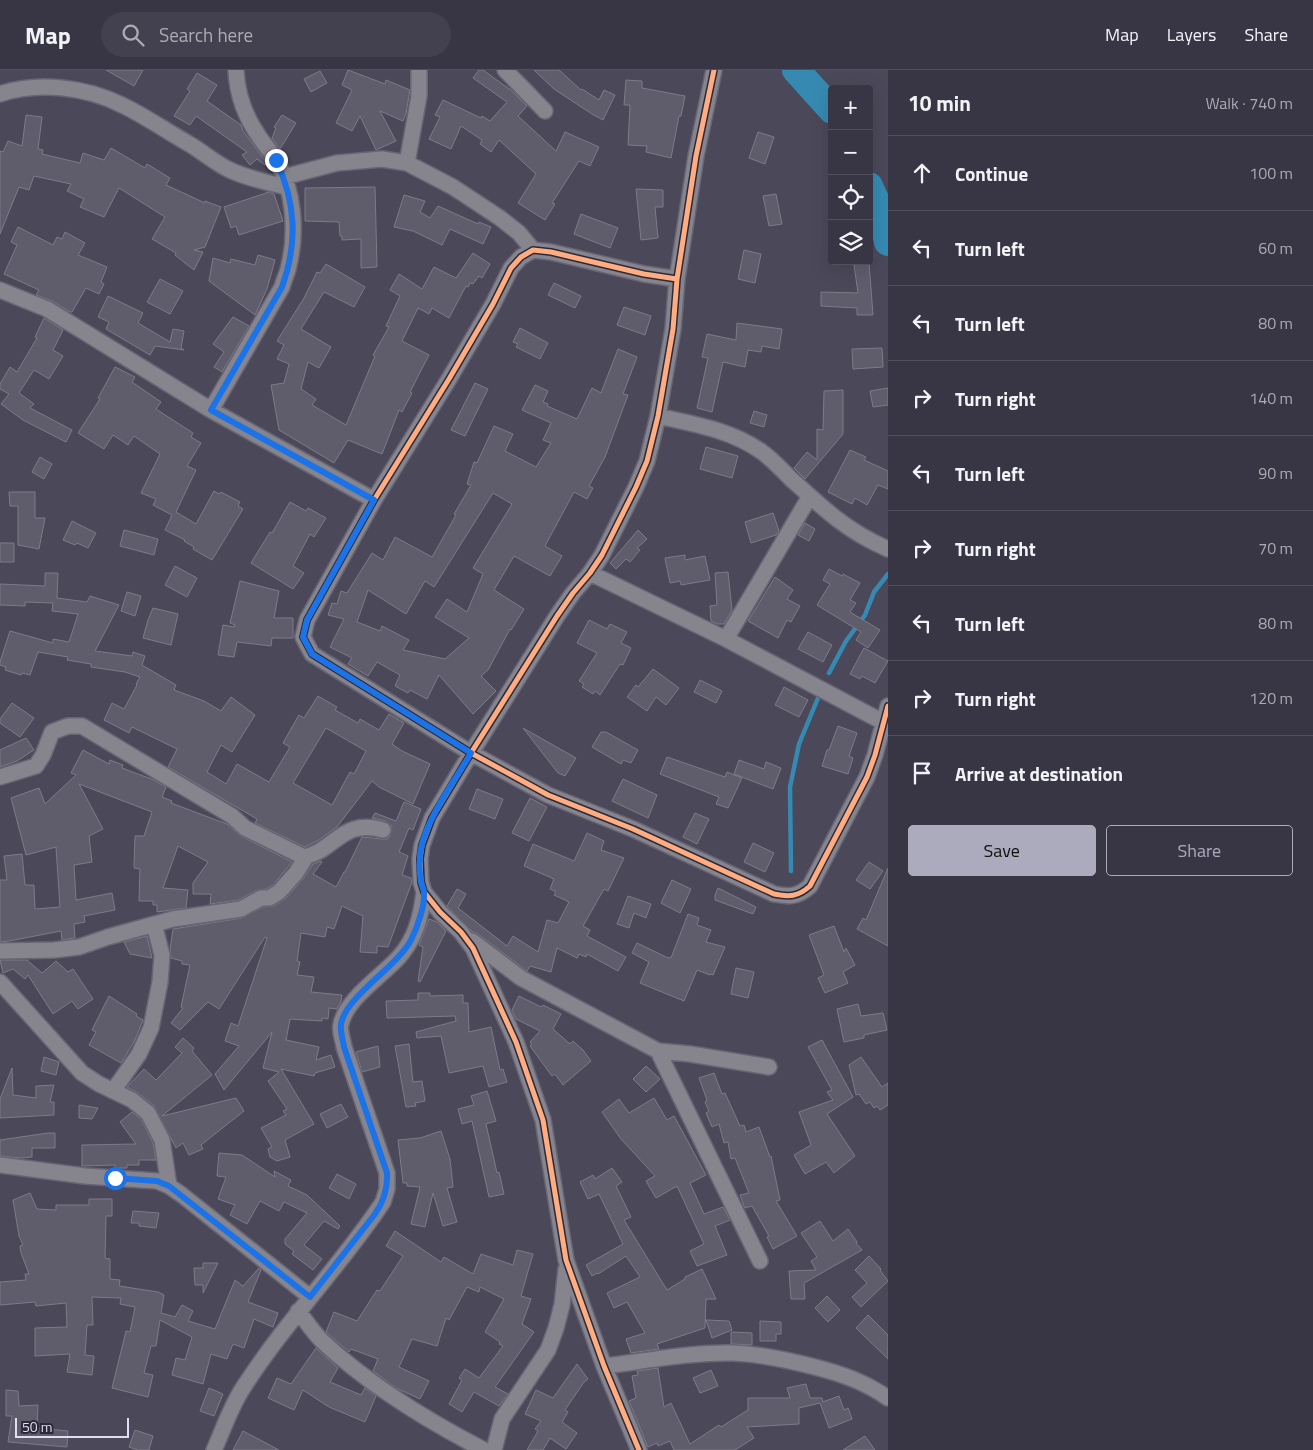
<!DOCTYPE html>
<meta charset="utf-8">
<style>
:root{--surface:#383644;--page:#43414f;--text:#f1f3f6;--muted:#ababb2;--line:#52505d;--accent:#acaabd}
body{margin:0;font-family:"Titillium Web",sans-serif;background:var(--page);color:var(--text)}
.controls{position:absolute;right:15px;top:15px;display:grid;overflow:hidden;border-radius:5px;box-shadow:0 5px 20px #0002}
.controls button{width:45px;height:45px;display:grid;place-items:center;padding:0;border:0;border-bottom:1px solid var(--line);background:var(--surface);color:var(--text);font:25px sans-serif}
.scale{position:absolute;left:15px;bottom:12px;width:114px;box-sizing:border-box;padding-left:5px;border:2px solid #e0def2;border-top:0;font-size:14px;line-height:18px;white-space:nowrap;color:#e0def2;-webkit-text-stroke:4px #2c2a39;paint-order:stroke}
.stop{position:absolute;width:15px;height:15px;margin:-11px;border:4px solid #1a73e8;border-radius:50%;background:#fff}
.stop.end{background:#1a73e8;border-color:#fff;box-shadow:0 1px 5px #0008}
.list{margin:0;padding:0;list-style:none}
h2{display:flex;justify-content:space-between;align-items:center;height:65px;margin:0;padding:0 20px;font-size:21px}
h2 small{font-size:16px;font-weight:400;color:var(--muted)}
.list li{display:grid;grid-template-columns:32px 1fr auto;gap:15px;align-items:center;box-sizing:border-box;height:75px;padding:0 20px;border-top:1px solid var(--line)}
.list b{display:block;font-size:19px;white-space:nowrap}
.list em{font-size:16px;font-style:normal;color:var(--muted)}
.actions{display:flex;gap:10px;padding:15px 20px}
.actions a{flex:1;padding:11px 0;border:1px solid var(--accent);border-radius:5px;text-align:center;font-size:18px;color:var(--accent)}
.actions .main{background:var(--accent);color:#111}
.icon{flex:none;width:28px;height:28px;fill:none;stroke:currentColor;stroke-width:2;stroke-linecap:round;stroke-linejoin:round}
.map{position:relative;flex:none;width:888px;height:1380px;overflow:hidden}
header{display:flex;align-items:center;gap:30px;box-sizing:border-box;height:70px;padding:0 25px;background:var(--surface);border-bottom:1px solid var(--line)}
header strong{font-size:24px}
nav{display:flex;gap:28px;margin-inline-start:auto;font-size:18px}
.search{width:350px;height:45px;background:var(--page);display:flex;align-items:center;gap:12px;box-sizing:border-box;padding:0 18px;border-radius:28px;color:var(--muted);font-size:19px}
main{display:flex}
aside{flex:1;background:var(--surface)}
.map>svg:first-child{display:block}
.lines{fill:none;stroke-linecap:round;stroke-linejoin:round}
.stream{stroke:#368ab2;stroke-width:4.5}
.river{stroke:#368ab2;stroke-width:28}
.building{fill:#5f5c6c;stroke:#7d7b8a;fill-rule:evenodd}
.minor-casing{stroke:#676574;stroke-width:18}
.minor{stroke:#86858e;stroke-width:15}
.cycleway-casing{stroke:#2c2a39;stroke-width:8}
.cycleway{stroke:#ffac80;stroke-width:5}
.route{stroke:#1a73e8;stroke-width:6}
</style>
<header>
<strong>Map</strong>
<div class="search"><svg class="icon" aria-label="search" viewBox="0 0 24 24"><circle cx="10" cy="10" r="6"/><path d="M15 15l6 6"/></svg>Search here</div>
<nav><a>Map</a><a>Layers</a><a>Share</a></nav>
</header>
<main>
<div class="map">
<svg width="888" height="1380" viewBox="0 0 888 1380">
<rect width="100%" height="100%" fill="#4b485a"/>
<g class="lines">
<!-- stream -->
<path class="stream" d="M829,603L846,571L865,545L874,522L888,504
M791,801L790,717L799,674L818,628"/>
<!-- river -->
<path class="river" d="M796,0L832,40
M869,116L882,145L888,172"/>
</g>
<!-- building -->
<path class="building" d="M106,0H143L134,16Z
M348,0L385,14L386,10L410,20L406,43L403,51L380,41L396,71L376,80L360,46L352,61L336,53L352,20L342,15Z
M479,0H483L512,21L527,36L518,46L556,81L565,62L599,77L590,96L579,91L552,133L555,134L545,150L518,133L536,104L499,70L491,82L480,74L482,70L461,56L451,79L429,69L440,47L435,45L443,30L481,48L482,46L490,51L507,32L473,8Z
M534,0H559L581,20L582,19L599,30L604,20L615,25L603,50L592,44L554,19Z
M320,1L327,13L311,22L304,9Z
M197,3L217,15L207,31L241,55L243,61L267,93L265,95L257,89L250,95L242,85L247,82L196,46L190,55L174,46L190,21L187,19Z
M626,10L642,11V18L685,26L681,46H679L671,88L646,82L647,76L628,75L630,35H624Z
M26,45L42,47L38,79L43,80L42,84L80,93L83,83L104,90L111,78L145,98L147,94L170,108L166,115L205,133V131L221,137L205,177L194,180L203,182L194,200L175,185L176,183L152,169L165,147L119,118L104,147L80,137L84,129L67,121L71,114L34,106L29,120L19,117L0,164V81L3,82L8,71L22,76Z
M282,45L296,53L280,79L272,68L276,58L274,57Z
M758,62L774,67L765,94L749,88Z
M375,117L377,197L361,198V169L342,170V166H340L339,152L305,151V118Z
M636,119L663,120V137H655L658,168L641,170Z
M269,122L274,124L283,151L239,165L236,156L231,158L224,137Z
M776,124L782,154L769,156L763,126Z
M404,125L425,131L420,142L430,148L438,136L478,154L479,152L491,157L483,174L450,159L442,175L413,161L394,157Z
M581,144L618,158L610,178L574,164Z
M18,157L53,175L57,167L62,169L65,162L85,173L78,185L107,197L101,212L104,214L99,224L86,218L72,242H70L52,231L36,225L39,220L4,204L17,175L11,172Z
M744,180L761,184L755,213L738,209Z
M473,183L490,194L482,208L479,206L473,214L470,213L468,217L466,216L449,248L432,238L429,244L418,238L402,271L429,285L410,322L412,323L402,342L399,340L382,384L348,370L334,393L279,360L271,315L284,313L289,294L277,289L284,275L277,271L304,228L317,202L320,203L326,194L365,217L354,237L324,222L301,259L331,277L319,298L308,292L301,319L316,329L312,335L346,355L375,286L373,285L389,257L386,256L400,226L390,220L399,204L422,219L434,197L456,208Z
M258,185L275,190L267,219L255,245L209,211L213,188L230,193L231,189L255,195Z
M869,193L873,245H857V238L821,236V222L858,223L854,195Z
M160,209L183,221L170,244L147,232Z
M554,213L581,226L575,238L548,225Z
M108,226L143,243L138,253L170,272L173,259L184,261L181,278L184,280L155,276L150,285L106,259L109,252L98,247Z
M624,237L651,246L645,265L617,255Z
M233,247L249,256L222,302L214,297L224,282L213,274Z
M44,248L63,260L53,280L63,286L49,309L34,300L19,323L34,334L30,338L72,360L66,372L23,350L1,334L9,324L0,319V314L10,297L17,302L37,268L35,267Z
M737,253L782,259L779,279L762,276L761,282L748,280L745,297L723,292L712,342L697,338L708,288L702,287L707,264L736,270Z
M520,258L548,273L540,289L516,277L518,274L513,272Z
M882,278L883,297L853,299L852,279Z
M618,279L637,287L623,324L628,325L605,387L589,416L593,418L587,429L574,422L545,476L562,486L550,506L514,486L494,520L524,539L511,560L510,559L488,600L481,606L496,621L473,644L439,605L427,629L410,620L408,623L395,616L400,605L377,592L368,606L348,594L352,588L330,577L344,549L328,545L332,533L337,534L341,521L347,523L372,483L383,490L395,467L432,487L456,445L454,444L471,415L467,414L474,392L477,393L494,356L513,364L505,381L536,397L551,373L543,370L551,353L522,340L535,315L548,321L543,332L548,334L547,336L577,349L592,318L601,323ZM493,423L512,434L473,498L483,504L467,542L447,529L435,547L469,568L445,589L403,580L409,570L382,556L380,561L357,552L368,520L406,544L425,511L434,517Z
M115,297L135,307L132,312L161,332L156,339L193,363L191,367L201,373L187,396L196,400L176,442L196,454L214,421L219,424L221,422L240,432L238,436L243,439L212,490L193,479L194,477L184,471L185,470L165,460L172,445L153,435L156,429L141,423L160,384L134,366L128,375L113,365L104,379L78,363L100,329L98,328Z
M475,313L488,319L465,366L451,360Z
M888,318V335L873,337L870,321Z
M843,320V364L805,409L794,398L807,382L817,390V359L823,360L824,321Z
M754,341L767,345L764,357L750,353Z
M706,377L738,386L732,408L700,399Z
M850,380L866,387L864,390L888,401V419L878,415L867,435L855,428L852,434L828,422Z
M40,387L52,394L44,409L32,402Z
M9,422H35V448H45L39,479L18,475V436H10Z
M290,432L306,441L308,438L326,448L314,467L310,464L293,496L304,503L293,519L251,493L270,462L272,463Z
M773,443L779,461L776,465L751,473L745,452Z
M72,451L96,463L88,478L77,473L75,475L63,470Z
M805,453L815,459L809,471L798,465Z
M124,460L158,469L154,485L120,476Z
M638,460L647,469L637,478L640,480L630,492L626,489L616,499L610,493Z
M0,473H14V492H0Z
M685,485V490L705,486L710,510L681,515L680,511L670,513L665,488Z
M175,496L197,508L187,527L165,515Z
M829,499L842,506L843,504L860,513L850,530L856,533L850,542L880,560L868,578L856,570L861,562L817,535L830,514L823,510Z
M728,502L732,540L724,554H717L711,551L710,536L717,535L715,503Z
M45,503H58L57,528L87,532L90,526L119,535L95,581L132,586L133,582L145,586L142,595L176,615L174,620L204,631L221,641L231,627L255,645L232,682L221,675L207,702L226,714L237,694L269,712L290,677L283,673L299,645L304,648L318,626L337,637L335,640L358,653L360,649L379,660L389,644L404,653L392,674L402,681L430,694L413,734L379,717L372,711L337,757L319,770L305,777L255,753L257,749L168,697L177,679L132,657L129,663L104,650L112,633L124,639L137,615L136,614L140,607L125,602L91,597V594L67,590L68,587L38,582L30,605L22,603L21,605L5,600L6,597L0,595V592L10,561L53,573V569L69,572L78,544L52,541L53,533L25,532V536L0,535V514L45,516ZM326,658L366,681L354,704L350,702L332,735L293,713Z
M775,507L793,520L787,529L800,536L791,552L787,550L778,568L748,551Z
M240,511L279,521L274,548H293V568H272L271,576L237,572L234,587L218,585L223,555L234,557L235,555L230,553Z
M127,522L141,526L135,546L121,541Z
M153,538L178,544L171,575L143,568L148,550Z
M589,550L607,559L610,554L627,562L621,573L631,578L623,595L620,594L600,625L595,621L593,624L582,617L584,614L579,611L597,583L577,573Z
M808,562L832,575L823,592L798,579Z
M864,578L888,591L875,613L862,606L860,609L850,604Z
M653,599L679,618L666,635L656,627L647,641L627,627L636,615L638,617Z
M700,610L722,621L716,633L694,622Z
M784,617L808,630L799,647L775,635Z
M12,633L34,648L20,667L0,653V649Z
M838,656L857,663L849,686L853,688L848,704L822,696L827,680H829Z
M523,658L576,688L565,706L558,703Z
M601,662H606L638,680L631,693L623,690L621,694L592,677Z
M26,668L34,680L17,691L0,697V680Z
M83,680L109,694L110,690L123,695L122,698L154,710L166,717L162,727L172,731L171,733L227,754L241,766L292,792L273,815L266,819L257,820L238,830L210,834L211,824H193V813L208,792L178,776L163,818L188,820L186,838L157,842V835H153V831H139L140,799L134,798L135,766H144L152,742L79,714L103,759L89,766L92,792L74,795L76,830L112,823L115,840L84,846L85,852L74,854L75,868L62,870L61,861L9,871L0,872V810H7L4,786L22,784L25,815H34L35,839L60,837L56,777L26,785L11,728L39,718L45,734L76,705L71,703Z
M667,687L725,707L727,702L742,708L728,738L716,734L719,727L660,704Z
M739,690L764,699L766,692L781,698L773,719L734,704Z
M623,709L657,725L648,748L612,731Z
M477,719L503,729L495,749L469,739Z
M530,728L547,737L529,771L512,763Z
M404,732L421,739L413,760L409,758L399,782L408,786L402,805L411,808L412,812L388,877L377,876V883L360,882L363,846L342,836L334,859L327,857L325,867L301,863L297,891L300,892L297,905L314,907L311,922L342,925L341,931L337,939L329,938L328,949L322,948V951L290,949L286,970L319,977L316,990L331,985L335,997L315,1003L314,1006L281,999L314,1054L285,1070L290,1087L277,1091L270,1087L268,1079L272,1077L261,1058L286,1045L283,1041L287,1039L268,1011L279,1002L263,998L272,962L224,1020L215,1004L239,976L225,971L231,953L238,956L267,868L265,867L219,939L208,932L180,960L171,953L183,938L181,937L190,895L182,894V891L171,888L170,879L173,859L242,848L263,837L274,836L286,828L303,809L313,794L321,791L322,792L313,804L336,817L344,802H345L362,767L382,769H387L390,766L392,756L385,751L372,748L375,743L396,751Z
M695,743L709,749L697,774L683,767Z
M587,763L604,771L601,780L624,788L608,821L604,819L583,856L590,860L587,866L626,887L618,901L587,884L586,887L579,884L577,888L557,878L551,902L530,896L527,901L478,864L473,862L447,836L457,819L466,824L458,838L507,876L513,866L538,882L547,850L558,853L569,832L554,825L556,822L550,819L554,809L524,796L533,774L574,791Z
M753,773L774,783L765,802L744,792Z
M869,792L883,801L870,819L856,810Z
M888,798V876L857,859L863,848L866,850Z
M672,810L691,819L680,843L661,833Z
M718,818L756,837L753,844L715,830V825Z
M628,826L651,834L646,848L634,843L629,858L617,854Z
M688,844L699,848L697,855L711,860L706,872L725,877L713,905L711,904L710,905L697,900L684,931L640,913L649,892L632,883L637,873L668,888L669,887L671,888Z
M429,849L437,852L446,861L420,912L418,911L423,877L419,875Z
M834,856L844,882L846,878L855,895L843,902L848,913L825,923L818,908L824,905L809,865Z
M147,866L152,888L130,884L124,872Z
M0,890H27L42,903L56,891L68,902L73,899L93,929L78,939L72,931L53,944L28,905L25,909L13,899L3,903Z
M736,898L754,902L748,928L731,924Z
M418,923H430V926L463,925V933H468L469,962L491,957L500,1000L503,999L507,1012L489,1017L483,996L449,1003L441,966L417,968L416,962L456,951L455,946L387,948L386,931L418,930Z
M109,926L137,944L136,946L143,950L134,972L121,993L89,975L96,962L92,960Z
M519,926L541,937L543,935L561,944L553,959L570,974L573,971L583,980L591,991L563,1015L555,1004L552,1006L530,976L532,974L530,972L540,961L516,949L512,940Z
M858,934L861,946L883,943L887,960L864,965V968L844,972L837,939Z
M183,968L194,978L192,981L212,1005L162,1046L236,1028L244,1041L201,1075L203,1079L189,1085L183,1073L176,1078L154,1036L138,1023L127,1017L144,999L156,1010L182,983L175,977Z
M822,970L853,1027L827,1044L855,1086L834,1103L826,1092L805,1104L794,1085L811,1075L799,1042L833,1030L827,1022L832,1020L808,977Z
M409,974L413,1012L422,1011L425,1031L415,1033L416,1036L406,1037L395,976Z
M378,976L380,997L362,1002L356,982Z
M44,987L59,992L56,1005L41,1001Z
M861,987L882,1017L888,1013V1035L880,1040L877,1036L874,1038L870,1032L866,1034L859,1024L856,1025L849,995Z
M646,996L660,1009L646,1022L633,1009Z
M12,998L13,1025L36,1028V1016L54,1015L50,1032H54V1045L0,1048V1029Z
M714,1003L722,1024L725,1023L740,1056L744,1055L746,1062L759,1057L770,1087L771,1086L780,1130L776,1131L797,1166L773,1179L767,1167L769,1166L752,1136L745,1138L744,1136L740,1125L749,1123L735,1088L731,1089L728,1072L724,1073L719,1054L712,1057L706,1043L709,1041L705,1032L707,1030L699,1008Z
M487,1021L496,1051L486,1054L497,1103L499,1102L504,1124L489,1127L472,1051L462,1054L458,1039L474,1035L471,1026Z
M654,1028L667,1050L674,1046L706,1105L690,1113L704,1144L723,1137L730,1150L715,1156L727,1185L697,1196L690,1181L704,1174L677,1116L656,1128L646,1111L655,1106L621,1069L602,1042L619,1029L629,1043Z
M341,1034L348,1047L327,1058L320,1044Z
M79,1035L98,1038L92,1049L79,1048Z
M132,1042L141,1049L153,1073L156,1090H139V1095H127V1098H115V1095L82,1096V1075L136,1074L120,1052Z
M441,1061L450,1089L453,1117L447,1118L457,1152L443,1156L433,1123L425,1157L411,1154L420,1117L407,1116V1113H403L398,1070L420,1068Z
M48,1063H55V1078H32V1087L21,1088L0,1086V1070Z
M219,1083L242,1085L275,1107L274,1101L291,1110L288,1116L307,1125L340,1156L338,1159L324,1151L304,1175L322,1189L313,1200L292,1184L294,1181L285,1174V1169L307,1143L284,1132L279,1141L260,1131L247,1154L230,1145L235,1135L218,1129L226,1107L217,1106Z
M612,1098L622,1112L616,1116L631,1147L624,1150L667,1220L685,1209V1207L702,1199L716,1229H706L705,1258L657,1274L659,1279L631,1283L626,1269L645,1263L627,1232L614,1238L607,1223L640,1207L626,1186L598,1204L597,1203L592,1206L586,1195L623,1174L599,1124L588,1129L580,1112L593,1105L595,1109Z
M337,1104L356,1114L349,1129L329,1118Z
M30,1123L37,1139L56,1140V1135H89V1129H112V1146H106L105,1188L110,1189V1209L120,1210L119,1216L158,1222L164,1225L161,1243L175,1247L182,1235L193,1241L188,1251L215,1259L235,1210L243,1216L259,1198L261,1200L248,1232L278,1243L273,1257L254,1249L244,1278L233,1274L227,1289L211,1284L203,1314L172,1305L176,1288L185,1290L192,1267L160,1250L156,1276H151L144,1303L153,1305L148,1327L112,1318L126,1261L130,1262L135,1237L120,1234L121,1228L92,1227L93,1255H87L85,1285L94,1286L92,1305L67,1302L70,1284L35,1286V1258L67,1257L66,1233L36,1236L35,1232L0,1235V1212L26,1210L25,1204H29L21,1183L20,1176L23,1175L19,1166L13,1130Z
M133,1141L159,1143L156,1158L139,1156V1153H131Z
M820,1151L833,1171L848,1159L857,1172L856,1173L862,1180L804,1213L805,1229H791L789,1201L816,1200L811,1191L817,1187L801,1163Z
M395,1161L441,1192L444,1187L473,1204L481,1184L513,1195L517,1180L533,1184L521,1226L531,1229L522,1254L534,1262L495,1317L508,1324L499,1336L474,1322L462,1342L449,1334L462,1310L459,1308L465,1299L479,1308L503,1276L499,1274L500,1272L485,1262L504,1229L480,1217L479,1222L467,1217L449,1250L446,1248L437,1276L412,1269L399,1297L429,1311L420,1329L396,1318L373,1301L378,1289L351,1279L349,1282L326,1262L334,1242L357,1251L377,1220L380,1221L403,1186L386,1176Z
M869,1186L881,1199L880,1200L888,1211L861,1237L852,1227L867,1213L855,1200Z
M203,1193H218L203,1223V1215H195L194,1198H203Z
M827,1226L840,1240L828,1252L815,1238Z
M868,1245L888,1265V1289L856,1258Z
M706,1250L729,1251L732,1260L712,1268Z
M760,1251L781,1252V1264H776V1271H760Z
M731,1262L752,1263V1275L731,1274Z
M316,1278L338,1298L330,1312L361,1325L365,1318L376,1326L365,1352L329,1337L303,1320L294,1340L268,1328L277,1308L291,1314Z
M577,1294L588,1309L584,1312L565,1340L568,1342L562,1352L577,1363L566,1379L550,1368L543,1380H527L538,1361L535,1359L541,1351L525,1344L536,1320L553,1328Z
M658,1298L664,1337L671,1333L690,1374L719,1355L721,1357L748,1340V1328H790L787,1318L806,1314L810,1328H822L823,1332L839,1326L844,1340L848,1338L852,1349L829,1358L820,1333L799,1338V1354L747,1357L754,1368L735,1380H674L670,1371L658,1376L657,1373L648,1377L629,1331L636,1328L632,1306L638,1305L637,1301Z
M711,1300L718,1316L700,1323L693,1308Z
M209,1318L223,1324L214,1346L200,1341Z
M6,1320L18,1321L19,1336L38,1335L37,1358L68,1361L67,1377L8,1372L12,1346H6Z
M135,1360L153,1366L149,1380H138L129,1377Z
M243,1361L279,1380H233Z
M865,1366L875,1380H843Z"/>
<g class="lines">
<defs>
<path id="minor" d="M505,0L545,41
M0,24C38,11 86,17 122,35C145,46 168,62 191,75C204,83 218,95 232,101C250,109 269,113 287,117
M407,93L419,26V0
M284,107L337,93L382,89L407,93L453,117L500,148L519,163L533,180
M677,209L644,204L551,182L533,180L521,187L511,198L493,234L449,309L374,430L307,550L303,567L312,584L471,683L548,725L633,759L774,824C789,827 798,827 810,816L867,707L875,685L888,636
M0,220L47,239L211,340L374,430
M211,340L282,217C284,209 288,202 289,195C297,162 294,119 276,90C271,82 265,75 260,68C245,47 237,25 236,0
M658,346C693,354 732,360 762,382C772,389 781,399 790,408C823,438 846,461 888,479
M590,503L726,569L883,652
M726,569L810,426
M0,707L36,696L43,685L52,662L68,656H82L232,746L245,758L304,787C336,780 342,748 383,760
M472,871L521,908L658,981L690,984L769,997
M0,881L54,880L79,877L108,867L173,849L241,839L261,828H269L279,822L296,803L306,787
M0,912L82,1003L99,1014L132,1030L148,1043L162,1070L169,1116
M658,981L760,1191
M113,1021L139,984L151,958L160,912L162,885L154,854
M0,1095L85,1106L157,1111L169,1116L182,1125L310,1227
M298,1241C306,1251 313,1262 322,1271C370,1316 426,1350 484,1380
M604,1296C647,1291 690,1282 733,1283C761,1284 788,1290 815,1297C842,1304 865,1312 888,1328
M214,1380C223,1360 231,1336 243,1318C285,1252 340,1197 383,1132L387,1119V1103L344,977C343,969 339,961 341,954C346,929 383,905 399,887C416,868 421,846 424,822
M494,1380L502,1349L548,1280L556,1258L562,1235L566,1199
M639,1380L604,1296L566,1190L543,1050L516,972L473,878L461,862L440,842L424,822L421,812L420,789L422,775L432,748L471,683L557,546L573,523L590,503L602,485L636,417L647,391L658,346L673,259L677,209L696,86L714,0"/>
</defs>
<!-- minor casing -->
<use href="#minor" class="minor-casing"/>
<!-- minor -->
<use href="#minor" class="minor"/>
<defs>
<path id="cycleway" d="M677,209L644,204L551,182L533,180L521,187L511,198L493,234L449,309L374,430L307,550L303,567L312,584L471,683L548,725L633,759L774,824C789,827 798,827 810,816L867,707L875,685L888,636
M639,1380L604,1296L566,1190L543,1050L516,972L473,878L461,862L440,842L424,822L421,812L420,789L422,775L432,748L471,683L557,546L573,523L590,503L602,485L636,417L647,391L658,346L673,259L677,209L696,86L714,0"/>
</defs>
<!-- cycleway casing -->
<use href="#cycleway" class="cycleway-casing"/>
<!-- cycleway -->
<use href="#cycleway" class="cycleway"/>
</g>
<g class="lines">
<!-- route -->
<path class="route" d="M115,1108L157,1111L169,1116L310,1227L375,1144C384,1131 388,1119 387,1103L344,977C343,970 340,962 341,954C346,926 396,898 411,870C417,858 425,836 424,823C424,819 422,815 421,812C419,800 419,786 422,774C431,742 454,712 471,683L312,584L303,567L307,550L374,430L211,340L282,217C298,172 296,133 276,90"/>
</g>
</svg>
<div class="controls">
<button>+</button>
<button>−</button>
<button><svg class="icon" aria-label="locate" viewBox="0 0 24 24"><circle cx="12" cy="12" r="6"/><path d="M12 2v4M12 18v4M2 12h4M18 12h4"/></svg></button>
<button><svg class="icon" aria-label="layers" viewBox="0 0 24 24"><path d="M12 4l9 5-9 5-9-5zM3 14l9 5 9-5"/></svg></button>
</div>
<div class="scale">50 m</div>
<div class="stop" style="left:115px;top:1108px"></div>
<div class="stop end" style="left:276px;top:90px"></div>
</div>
<aside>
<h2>10 min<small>Walk · 740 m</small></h2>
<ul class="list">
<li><svg class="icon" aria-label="ahead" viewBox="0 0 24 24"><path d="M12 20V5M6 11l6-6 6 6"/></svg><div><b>Continue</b></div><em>100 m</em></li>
<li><svg class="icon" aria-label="left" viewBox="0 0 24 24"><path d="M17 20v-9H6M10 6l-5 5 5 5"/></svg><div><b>Turn left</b></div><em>60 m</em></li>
<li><svg class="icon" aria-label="left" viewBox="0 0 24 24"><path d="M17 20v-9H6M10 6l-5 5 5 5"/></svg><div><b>Turn left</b></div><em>80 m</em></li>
<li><svg class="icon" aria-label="right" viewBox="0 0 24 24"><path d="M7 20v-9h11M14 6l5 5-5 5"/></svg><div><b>Turn right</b></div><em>140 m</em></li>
<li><svg class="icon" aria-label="left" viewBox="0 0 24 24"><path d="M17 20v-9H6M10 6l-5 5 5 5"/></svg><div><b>Turn left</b></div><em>90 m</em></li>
<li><svg class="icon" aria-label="right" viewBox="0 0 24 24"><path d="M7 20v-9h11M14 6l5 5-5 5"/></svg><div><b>Turn right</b></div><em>70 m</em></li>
<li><svg class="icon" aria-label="left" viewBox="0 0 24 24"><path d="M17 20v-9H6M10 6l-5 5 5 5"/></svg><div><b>Turn left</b></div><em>80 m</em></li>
<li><svg class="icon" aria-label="right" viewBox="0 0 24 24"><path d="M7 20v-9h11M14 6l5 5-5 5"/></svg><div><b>Turn right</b></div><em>120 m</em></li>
<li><svg class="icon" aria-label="arrive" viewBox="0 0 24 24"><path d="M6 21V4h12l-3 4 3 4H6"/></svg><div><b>Arrive at destination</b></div></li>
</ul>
<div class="actions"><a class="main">Save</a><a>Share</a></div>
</aside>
</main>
